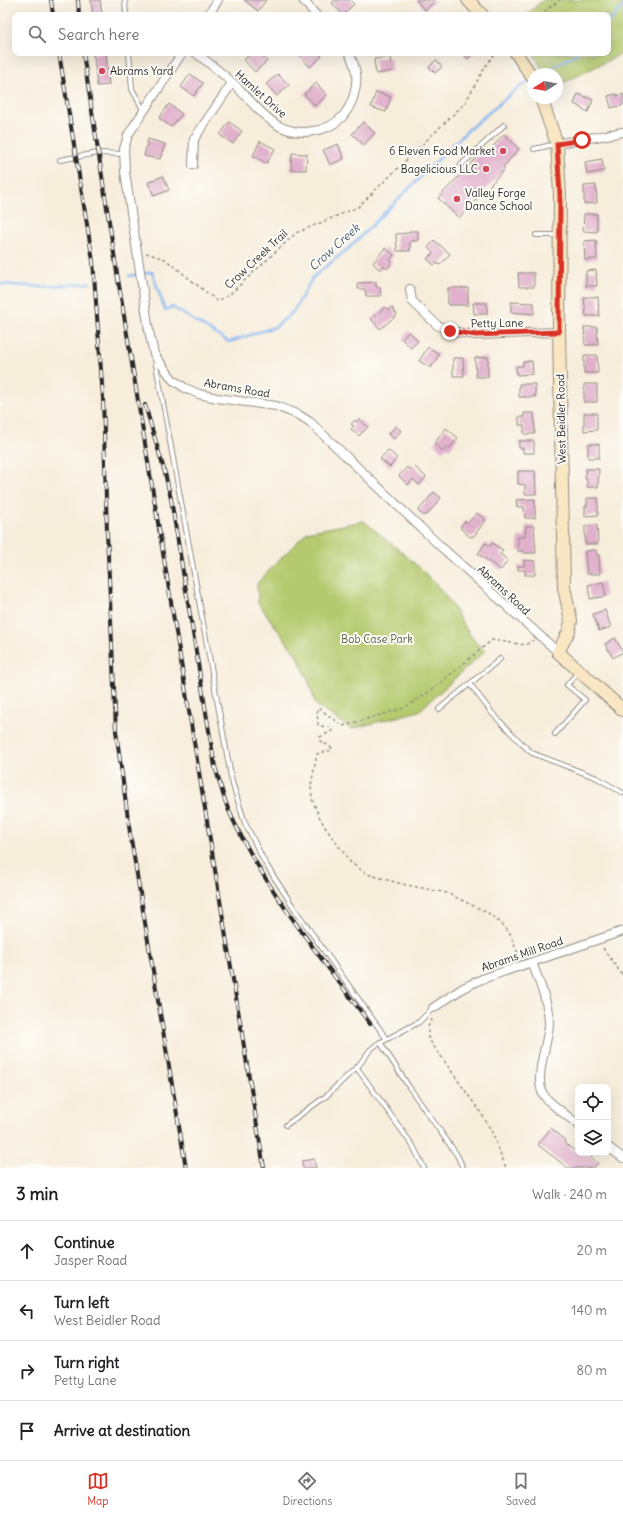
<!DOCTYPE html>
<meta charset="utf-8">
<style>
:root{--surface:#fff;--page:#f6f6f6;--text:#202124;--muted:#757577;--line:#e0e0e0;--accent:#d93025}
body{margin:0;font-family:Delius,sans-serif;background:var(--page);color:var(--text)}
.controls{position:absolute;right:12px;bottom:12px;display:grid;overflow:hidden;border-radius:8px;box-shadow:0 4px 16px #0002}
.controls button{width:36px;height:36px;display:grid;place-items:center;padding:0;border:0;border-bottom:1px solid var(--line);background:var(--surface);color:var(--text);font:20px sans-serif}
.compass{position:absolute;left:527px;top:68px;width:36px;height:36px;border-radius:50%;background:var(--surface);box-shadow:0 4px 16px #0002;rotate:259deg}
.stop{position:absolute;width:12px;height:12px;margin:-9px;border:3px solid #d93025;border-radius:50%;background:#fff}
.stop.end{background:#d93025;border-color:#fff;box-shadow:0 1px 4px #0008}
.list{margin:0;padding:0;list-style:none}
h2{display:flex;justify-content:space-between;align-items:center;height:52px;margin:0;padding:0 16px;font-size:17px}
h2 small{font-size:13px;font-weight:400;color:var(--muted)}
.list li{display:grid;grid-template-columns:26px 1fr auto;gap:12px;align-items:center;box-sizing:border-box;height:60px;padding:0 16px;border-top:1px solid var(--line)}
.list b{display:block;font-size:15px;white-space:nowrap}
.list p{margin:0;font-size:13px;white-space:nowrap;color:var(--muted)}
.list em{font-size:13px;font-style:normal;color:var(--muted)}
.icon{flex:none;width:22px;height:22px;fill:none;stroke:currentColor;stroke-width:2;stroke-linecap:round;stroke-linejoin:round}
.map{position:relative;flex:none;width:623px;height:1168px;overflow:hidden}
.search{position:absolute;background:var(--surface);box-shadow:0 4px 16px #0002;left:12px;right:12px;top:12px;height:44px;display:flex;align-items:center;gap:10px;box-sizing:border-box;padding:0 14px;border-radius:8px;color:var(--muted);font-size:15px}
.sheet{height:292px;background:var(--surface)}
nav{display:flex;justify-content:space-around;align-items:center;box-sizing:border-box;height:56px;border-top:1px solid var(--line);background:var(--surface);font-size:11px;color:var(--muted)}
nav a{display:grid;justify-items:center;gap:2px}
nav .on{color:var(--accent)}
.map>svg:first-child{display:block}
.green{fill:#b5ca6e;stroke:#707a4c}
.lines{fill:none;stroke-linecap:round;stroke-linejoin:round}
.stream{stroke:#84b8f2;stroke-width:2.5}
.building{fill:#e1b0cc}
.lane-casing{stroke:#918c83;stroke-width:6}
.street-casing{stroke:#918c83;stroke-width:10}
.secondary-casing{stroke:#918c83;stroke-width:14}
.path{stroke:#918c83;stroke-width:1.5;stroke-dasharray:3 3;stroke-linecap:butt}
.lane{stroke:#fff;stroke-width:4}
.street{stroke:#fff;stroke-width:8}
.secondary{stroke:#f9e7c3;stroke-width:12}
.rail-casing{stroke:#2b2b2b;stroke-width:4}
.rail{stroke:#fdfcf7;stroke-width:2.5;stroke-dasharray:8;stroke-linecap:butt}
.route{stroke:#d93025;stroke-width:5}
.poi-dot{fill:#d1495b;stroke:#fdfcf7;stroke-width:1.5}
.labels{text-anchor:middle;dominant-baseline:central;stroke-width:4;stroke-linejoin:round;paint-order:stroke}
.poi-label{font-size:11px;fill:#2b2b2b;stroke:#fdfcf7;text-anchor:start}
.street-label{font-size:11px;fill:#2b2b2b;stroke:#fdfcf7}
.park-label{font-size:11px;fill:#545b3f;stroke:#fdfcf7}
.water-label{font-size:12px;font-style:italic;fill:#4a5c71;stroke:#fdfcf7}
</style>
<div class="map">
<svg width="623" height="1168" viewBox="0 0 623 1168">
<rect width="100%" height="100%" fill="#fdfcf7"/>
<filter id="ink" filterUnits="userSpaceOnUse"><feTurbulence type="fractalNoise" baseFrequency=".025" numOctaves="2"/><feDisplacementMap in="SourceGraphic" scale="8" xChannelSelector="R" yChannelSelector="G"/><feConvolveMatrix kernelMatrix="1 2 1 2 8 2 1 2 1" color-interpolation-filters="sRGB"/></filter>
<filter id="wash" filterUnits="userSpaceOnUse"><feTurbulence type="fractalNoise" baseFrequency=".012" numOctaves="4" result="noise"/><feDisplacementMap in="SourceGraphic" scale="16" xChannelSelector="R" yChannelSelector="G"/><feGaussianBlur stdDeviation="0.9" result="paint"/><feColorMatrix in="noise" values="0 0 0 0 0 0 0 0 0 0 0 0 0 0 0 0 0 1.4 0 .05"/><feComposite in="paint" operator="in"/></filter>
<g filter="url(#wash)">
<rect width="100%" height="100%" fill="#f7eddb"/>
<!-- green -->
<path class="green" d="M543,0H623V53L557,86V74H545L533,53H608V15H526Z
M364,521C389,543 418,563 440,589C457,608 465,635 485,651L419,711L351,729L316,705L307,677L297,656L258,603L257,583L307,532Z"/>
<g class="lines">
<!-- stream -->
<path class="stream" d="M608,23L623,6
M542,74L578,53
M129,276L152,272L165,310L172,307L229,342L275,327L293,312L313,277L349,248L468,130L518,88L531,80
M0,284L43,287L90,283"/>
</g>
<g id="blocks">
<!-- building -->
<path class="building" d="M91,0H100L102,15H93Z
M244,0H266L258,11Z
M335,0H350L354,4L343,15L332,3Z
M416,0H434L435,1L425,10Z
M92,53H106L109,85L97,86L94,57L93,56Z
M251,53H260L267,61L255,72L244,60Z
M302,53H320L322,56L310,67L299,55Z
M463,53H474L468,59Z
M390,57L392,71L376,74L374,59Z
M436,60L442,67L435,73L429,67Z
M190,74L203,83L194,96L181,87Z
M278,74L289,85L277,96L266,84Z
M316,83L327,95L315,106L304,94Z
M376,92L391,97L386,112L371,107Z
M578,94L593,100L588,112L580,108V107L574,104Z
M616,94L617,96L623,94V105L611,108L608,96Z
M169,104L182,114L171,127L159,118Z
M229,122L242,131L233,144L220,135Z
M363,122L375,133L364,145L352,134Z
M504,134L519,149L503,167L505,169L459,218L438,198L484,150L487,153Z
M148,139L165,144L160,159L144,156Z
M260,141L275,149L267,163L253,156Z
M338,144L344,159L330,165L323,150Z
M292,153L307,154L306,170H291Z
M602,159L604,171L587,174L585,162Z
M163,176L169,190L154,196L148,182Z
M596,185L597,203L584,204V186Z
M584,214H597V232L583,231Z
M409,231H418V241H410V251H397L396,234L409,233Z
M434,240L450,254L440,265L436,263L434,265L427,259L433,253L428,248Z
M596,240L597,259L585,260L584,241Z
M385,248L394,255L390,260L392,262L387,269L384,266L380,270L373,263Z
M596,270L597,286H586V271Z
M518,273H534V287H519Z
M376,282V287H380L381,296H366L365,289H358L357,283Z
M448,288H468V305H448Z
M584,297H598L599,316H586Z
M511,302L534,303V314L511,312Z
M473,303H487V314H474Z
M385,307L388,310L392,307L397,315L380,329L371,319Z
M584,327H597L598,345H585Z
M409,331L418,341L411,348L402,339Z
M428,347L439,354L431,368L419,361Z
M584,355H597L598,373H584Z
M488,357V377H476L475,358Z
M453,358H463L464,376H453Z
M532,361L533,374L517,375L516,366H523V362Z
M519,384H535V397H519Z
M584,384H597V402H584Z
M524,413H534L535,434H524V425H519V417H524Z
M584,413H597V430L584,431Z
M359,419L368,427L359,436L351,429L354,426L351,424L355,420L357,422Z
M396,426L401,431L394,439L388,434Z
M446,428L458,438L449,449L446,447L443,451L434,444Z
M519,441H534V453H523V448H519Z
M588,444H599V458H588Z
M388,450L397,458L390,467L380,459Z
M414,466L426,477L419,485L413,479L408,485L399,476L407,467L410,470Z
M586,469H599L598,487H587V479H585Z
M518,471H535L536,494H525V485L518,484Z
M434,492L441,498L427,515L426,514L424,516L418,511Z
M587,498H598V515L585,516V506H587Z
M535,499V518H525L524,507H517L516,500Z
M477,513L486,520L473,537L472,536L470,537L461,529V526L465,521L468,523Z
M597,525L598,544H585V526Z
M526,526H534L536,553H523V551H518V537H525Z
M485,543L490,546L492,543L503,550L500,554L508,560L501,570L478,554Z
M596,550L597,555H599L600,574H587L585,551Z
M524,560L535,561V575H525V570H518V566H524Z
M603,582L606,596L590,599L588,585Z
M605,610L611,627L599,631L593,614Z
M615,638L623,652L613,658L605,644Z
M551,1128L566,1140L564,1143L578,1153H582L585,1155L586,1153L598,1163L594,1168H568L538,1145Z
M314,1159L316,1168H303L302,1161Z"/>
</g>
</g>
<g filter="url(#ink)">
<use href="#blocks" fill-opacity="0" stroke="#918c83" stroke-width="1"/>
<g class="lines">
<defs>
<path id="lane" d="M125,0L126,15
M129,53L132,89L144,111
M534,149L556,144
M60,160L98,153L124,154
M461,165L504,125
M536,235H558
M155,359L232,782L245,823L265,863L296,911L386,1038
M470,684L492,713L521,743L532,753L597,778L623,793
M439,709L500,659
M555,734L585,700L567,685L579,671
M380,1042L409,1087L457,1155L463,1168
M357,1068L413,1146L424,1168
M286,1125L325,1097L359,1065L370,1050L376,1045L419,1022L433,1008"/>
<path id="street" d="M303,0L316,15
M208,15L218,0
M182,53L128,135L124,149L125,172L149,331L154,354L173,380L185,388L199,394L217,398L276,406L299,415L310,422L438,544L558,652
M196,53C209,63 222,73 234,84C258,107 275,138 313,131C324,130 336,124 343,116C352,105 358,88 356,73C355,67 352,59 349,53
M557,144L623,132
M193,165L194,139L232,83
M410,289L412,301L437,325L450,331L476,335L559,332
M532,962C539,982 549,1003 549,1024C548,1044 534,1076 543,1094C548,1103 569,1117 578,1124
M433,1008L463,988L482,979L623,931
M608,1147L623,1158"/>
<path id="secondary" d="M468,0L482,15
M516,53L533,78
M541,98L557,144L560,195L559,332L564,587L571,621L569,631L558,652L623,710"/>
</defs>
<!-- lane casing -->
<use href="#lane" class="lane-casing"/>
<!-- street casing -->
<use href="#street" class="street-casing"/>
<!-- secondary casing -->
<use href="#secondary" class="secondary-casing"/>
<!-- path -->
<path class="path" d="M539,15L560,0
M146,253L165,259L217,301L229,295L296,233L358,207L465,103L485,67L495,53
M603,948L623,976
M520,958L509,932L501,923L488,913L447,893L402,884L367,874L351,863L325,827L319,816L312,799L311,785L317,754L332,750V748L320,741V737L332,731L331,728L318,725L317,709H320L343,726L404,708L429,692L492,640L526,645L533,640
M432,1019L428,1027V1038L483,1116L493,1134L506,1168"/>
<!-- lane -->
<use href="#lane" class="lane"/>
<!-- street -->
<use href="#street" class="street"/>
<!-- secondary -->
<use href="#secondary" class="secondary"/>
<defs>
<path id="rail" d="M51,0L53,15
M78,0L79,15
M59,53L93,261L103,398L107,533L116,731L130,833L186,1168
M83,53L117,273L264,1168
M145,405L165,473L171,499L215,767C220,782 223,797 229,811C263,887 321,957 370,1024"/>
</defs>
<!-- rail casing -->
<use href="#rail" class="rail-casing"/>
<!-- rail -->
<use href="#rail" class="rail"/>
</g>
</g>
<g class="lines" filter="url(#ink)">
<!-- route -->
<path class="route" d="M450,331L476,335L559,332L560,195L557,144L582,140"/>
</g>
<!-- markers -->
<g class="poi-dot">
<circle cx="102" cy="71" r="4"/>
<circle cx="503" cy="151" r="4"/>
<circle cx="486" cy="169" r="4"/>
<circle cx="457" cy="199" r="4"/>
</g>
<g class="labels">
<!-- poi labels -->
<g class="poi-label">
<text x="110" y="71">Abrams Yard</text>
<text x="495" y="151" text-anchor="end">6 Eleven Food Market</text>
<text x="478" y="169" text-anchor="end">Bagelicious LLC</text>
<text x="465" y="193">Valley Forge<tspan x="465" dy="13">Dance School</tspan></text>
</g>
<!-- street labels -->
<g class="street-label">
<text transform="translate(261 94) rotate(42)">Hamlet Drive</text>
<text transform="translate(256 259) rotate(-43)">Crow Creek Trail</text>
<text transform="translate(497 323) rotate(-1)">Petty Lane</text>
<text transform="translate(237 388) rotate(10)">Abrams Road</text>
<text transform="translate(561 419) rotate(-91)">West Beidler Road</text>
<text transform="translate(504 590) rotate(43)">Abrams Road</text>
<text transform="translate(522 954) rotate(-19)">Abrams Mill Road</text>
</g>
<!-- park labels -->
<g class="park-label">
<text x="377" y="639">Bob Case Park</text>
</g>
<!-- water labels -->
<g class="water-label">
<text transform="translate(334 247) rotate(-42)">Crow Creek</text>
</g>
</g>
</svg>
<div class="controls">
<button><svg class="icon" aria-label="locate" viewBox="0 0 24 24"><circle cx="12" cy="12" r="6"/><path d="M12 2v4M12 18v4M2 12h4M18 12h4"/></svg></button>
<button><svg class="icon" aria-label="layers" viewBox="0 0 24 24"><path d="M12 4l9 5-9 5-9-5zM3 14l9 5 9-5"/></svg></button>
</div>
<svg class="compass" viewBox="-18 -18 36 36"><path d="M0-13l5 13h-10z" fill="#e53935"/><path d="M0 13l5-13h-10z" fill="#757577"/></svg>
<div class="stop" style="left:582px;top:140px"></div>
<div class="stop end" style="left:450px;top:331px"></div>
<div class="search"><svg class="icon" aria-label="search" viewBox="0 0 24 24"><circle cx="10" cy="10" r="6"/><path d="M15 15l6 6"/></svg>Search here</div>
</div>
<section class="sheet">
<h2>3 min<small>Walk · 240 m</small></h2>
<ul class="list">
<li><svg class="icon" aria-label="ahead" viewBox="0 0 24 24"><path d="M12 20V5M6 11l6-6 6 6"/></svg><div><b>Continue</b><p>Jasper Road</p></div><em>20 m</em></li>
<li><svg class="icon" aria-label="left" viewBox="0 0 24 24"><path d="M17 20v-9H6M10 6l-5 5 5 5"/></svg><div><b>Turn left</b><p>West Beidler Road</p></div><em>140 m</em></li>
<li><svg class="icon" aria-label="right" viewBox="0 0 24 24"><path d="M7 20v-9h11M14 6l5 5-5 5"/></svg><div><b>Turn right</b><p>Petty Lane</p></div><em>80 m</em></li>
<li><svg class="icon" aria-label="arrive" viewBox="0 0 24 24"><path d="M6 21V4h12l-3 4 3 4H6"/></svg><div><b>Arrive at destination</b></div></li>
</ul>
</section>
<nav>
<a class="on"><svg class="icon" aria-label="map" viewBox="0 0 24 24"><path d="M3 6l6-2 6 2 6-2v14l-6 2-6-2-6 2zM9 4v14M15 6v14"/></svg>Map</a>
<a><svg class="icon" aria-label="directions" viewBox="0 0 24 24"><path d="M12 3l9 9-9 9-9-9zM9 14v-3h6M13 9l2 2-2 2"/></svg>Directions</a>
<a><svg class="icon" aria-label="saved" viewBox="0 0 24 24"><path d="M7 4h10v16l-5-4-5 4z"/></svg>Saved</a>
</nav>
